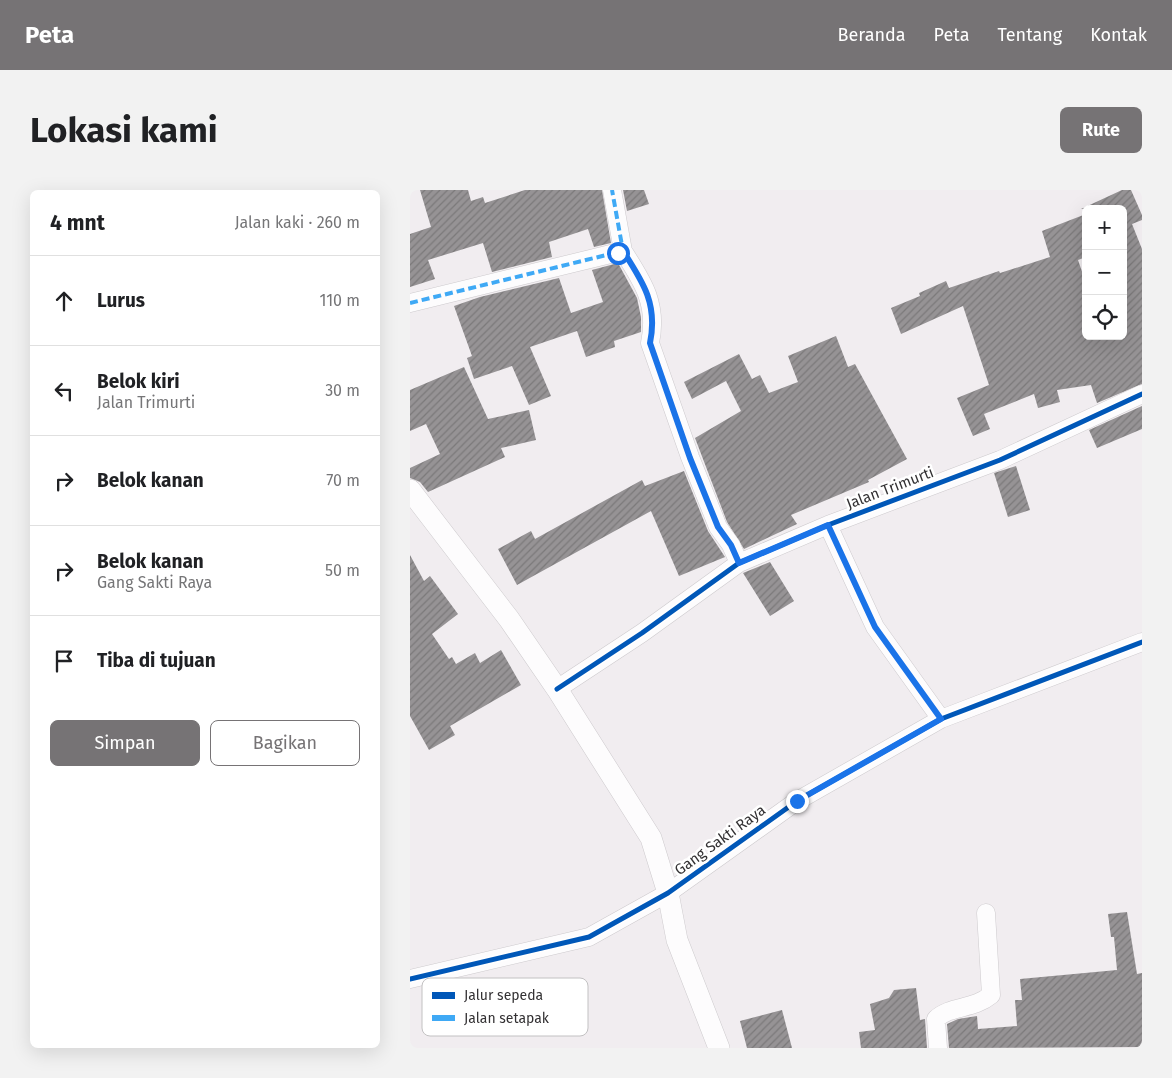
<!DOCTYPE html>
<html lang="id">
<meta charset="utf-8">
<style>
:root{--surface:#fff;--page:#f2f2f2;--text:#202124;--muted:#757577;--line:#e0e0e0;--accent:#767375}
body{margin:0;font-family:"Fira Sans",sans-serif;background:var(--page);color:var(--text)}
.controls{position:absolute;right:15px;top:15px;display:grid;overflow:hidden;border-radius:8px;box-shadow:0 5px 20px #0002}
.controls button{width:45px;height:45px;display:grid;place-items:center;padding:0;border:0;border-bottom:1px solid var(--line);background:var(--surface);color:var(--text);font:25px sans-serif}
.stop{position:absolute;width:15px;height:15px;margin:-11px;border:4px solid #1a73e8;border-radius:50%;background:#fff}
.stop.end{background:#1a73e8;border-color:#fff;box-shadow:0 1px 5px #0008}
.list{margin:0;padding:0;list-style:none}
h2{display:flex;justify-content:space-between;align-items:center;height:65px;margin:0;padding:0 20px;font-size:21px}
h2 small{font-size:16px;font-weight:400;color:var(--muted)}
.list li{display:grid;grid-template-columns:32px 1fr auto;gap:15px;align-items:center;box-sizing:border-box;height:90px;padding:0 20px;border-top:1px solid var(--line)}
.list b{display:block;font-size:19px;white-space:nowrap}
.list p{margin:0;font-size:16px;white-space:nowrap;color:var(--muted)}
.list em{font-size:16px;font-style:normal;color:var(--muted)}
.actions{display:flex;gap:10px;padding:15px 20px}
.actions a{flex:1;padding:11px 0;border:1px solid var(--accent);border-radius:8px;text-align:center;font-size:18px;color:var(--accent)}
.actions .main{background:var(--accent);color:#fff}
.icon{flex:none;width:28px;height:28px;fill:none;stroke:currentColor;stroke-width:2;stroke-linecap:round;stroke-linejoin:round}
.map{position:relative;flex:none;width:732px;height:858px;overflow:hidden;border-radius:8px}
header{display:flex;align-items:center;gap:30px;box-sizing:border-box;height:70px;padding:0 25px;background:var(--accent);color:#fff}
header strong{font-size:24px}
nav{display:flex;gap:28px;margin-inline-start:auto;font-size:18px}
.intro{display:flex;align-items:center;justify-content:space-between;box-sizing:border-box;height:120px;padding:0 30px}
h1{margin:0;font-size:35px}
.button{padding:12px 22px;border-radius:8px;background:var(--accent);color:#fff;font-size:18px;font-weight:700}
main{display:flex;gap:30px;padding:0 30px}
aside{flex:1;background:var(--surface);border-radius:8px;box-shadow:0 5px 20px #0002}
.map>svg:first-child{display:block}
.building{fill:url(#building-hatch)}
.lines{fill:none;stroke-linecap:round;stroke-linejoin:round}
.minor-casing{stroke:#cdcacd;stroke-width:19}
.tertiary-casing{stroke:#cdcacd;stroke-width:22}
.minor{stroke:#fdfcfd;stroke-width:18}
.tertiary{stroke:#fdfcfd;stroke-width:21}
.quiet{stroke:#3fa9f5;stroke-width:4;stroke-dasharray:8 4;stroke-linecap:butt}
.cycleway-casing{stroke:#fff;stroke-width:8}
.cycleway{stroke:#0057b8;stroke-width:5}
.route{stroke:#1a73e8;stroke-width:6}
.labels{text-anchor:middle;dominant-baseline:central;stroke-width:5;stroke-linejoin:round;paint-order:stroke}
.street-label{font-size:15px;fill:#333133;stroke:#fff}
.key{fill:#fff;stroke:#c2c1c2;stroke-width:1}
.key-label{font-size:14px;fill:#333133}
</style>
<header>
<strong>Peta</strong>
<nav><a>Beranda</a><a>Peta</a><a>Tentang</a><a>Kontak</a></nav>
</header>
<div class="intro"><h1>Lokasi kami</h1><a class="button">Rute</a></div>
<main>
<aside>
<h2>4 mnt<small>Jalan kaki · 260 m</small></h2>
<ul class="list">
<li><svg class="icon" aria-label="ahead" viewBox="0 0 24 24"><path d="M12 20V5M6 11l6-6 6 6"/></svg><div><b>Lurus</b></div><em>110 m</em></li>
<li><svg class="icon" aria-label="left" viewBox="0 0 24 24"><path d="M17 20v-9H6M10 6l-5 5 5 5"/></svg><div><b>Belok kiri</b><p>Jalan Trimurti</p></div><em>30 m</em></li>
<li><svg class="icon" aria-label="right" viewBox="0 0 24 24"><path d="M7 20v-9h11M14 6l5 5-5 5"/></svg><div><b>Belok kanan</b></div><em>70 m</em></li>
<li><svg class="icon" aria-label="right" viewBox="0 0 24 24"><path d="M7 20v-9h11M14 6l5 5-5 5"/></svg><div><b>Belok kanan</b><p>Gang Sakti Raya</p></div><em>50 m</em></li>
<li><svg class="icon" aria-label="arrive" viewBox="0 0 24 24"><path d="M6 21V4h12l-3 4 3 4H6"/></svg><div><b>Tiba di tujuan</b></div></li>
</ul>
<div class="actions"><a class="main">Simpan</a><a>Bagikan</a></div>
</aside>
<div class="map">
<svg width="732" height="858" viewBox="0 0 732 858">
<defs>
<pattern id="building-hatch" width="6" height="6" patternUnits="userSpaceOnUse" patternTransform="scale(1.25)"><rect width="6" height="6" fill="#969395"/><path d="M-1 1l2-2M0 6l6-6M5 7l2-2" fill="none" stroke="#7b797a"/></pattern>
</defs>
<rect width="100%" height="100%" fill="#f1edf0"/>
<!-- building -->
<path class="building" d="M10,0H58L61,11L73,7L75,13L115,0H192L201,53L184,57L178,39L139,52L142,67L82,82L73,53L18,70L25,89L0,97V44L21,37Z
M213,0H234L239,14L217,21Z
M712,0H721L732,25V30L722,34L732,59V194L687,213L681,195L647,200L650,212L628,218L624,204L574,224L580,239L563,246L547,208L579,195L553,116L491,144L481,118L510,106L509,103L536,91L539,98L589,81L590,83L640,67L632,41L676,24V67L668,70L676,93V146H713V19H671Z
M208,73L227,108L231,127V142L204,151L205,157L176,167L167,141L120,157L141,206L119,215L102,176L64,189L57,168L62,166L44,116L70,107L149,88L161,123L193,112L182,80Z
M426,146L438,177L445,174L497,269L458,290L459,292L381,325L387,334L334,359L317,332L285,248L331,221L316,191L282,209L274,192L329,164L342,189L350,185L359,203L388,192L378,166Z
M54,177L78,229L119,220L126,250L91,258L95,267L18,302L10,292L0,288V278L30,264L16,234L0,241V200Z
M732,216V239L687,258L679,240Z
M606,276L620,320L598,327L584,283Z
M274,281L298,341L315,367L269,386L241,321L107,395L88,359L121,341L125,349L232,290L235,296Z
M0,365L14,391L20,386L48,424L22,444L39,469L42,467L46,474L65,463L70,473L91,460L111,495L40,536L45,545L19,560L0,526Z
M360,372L384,411L360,426L333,383Z
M717,722L727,784L732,783V857L539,858L537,834L548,829L567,826L568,839L607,836L605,810H612L610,789L707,780L704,747H701L698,724Z
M506,798L510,830L515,829L517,858H451L449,842L465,840L460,814L479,808L484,800Z
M372,820L382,858H337L330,831Z"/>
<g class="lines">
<defs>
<path id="minor" d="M213,61C233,92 248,114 240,153L280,267L308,337L321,355L329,373
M0,113L213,61L202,0
M418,335L465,437L531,529
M147,499L232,443L329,373L418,335L590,270L732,204
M0,789L179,747L258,703L387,611L531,529L732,452
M528,858L526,829C541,815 563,820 581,805L576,723"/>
<path id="tertiary" d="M0,300L99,429L147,499L241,648L258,703L267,750L309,858"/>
</defs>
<!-- minor casing -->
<use href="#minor" class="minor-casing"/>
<!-- tertiary casing -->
<use href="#tertiary" class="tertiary-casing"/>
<!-- minor -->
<use href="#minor" class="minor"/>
<!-- tertiary -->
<use href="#tertiary" class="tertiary"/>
<!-- quiet -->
<path class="quiet" d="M213,61C233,92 248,114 240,153L280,267L308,337L321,355L329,373
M0,113L213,61L202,0
M418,335L465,437L531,529"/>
<defs>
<path id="cycleway" d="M147,499L232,443L329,373L418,335L590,270L732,204
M0,789L179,747L258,703L387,611L531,529L732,452"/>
</defs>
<!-- cycleway casing -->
<use href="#cycleway" class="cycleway-casing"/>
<!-- cycleway -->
<use href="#cycleway" class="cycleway"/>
</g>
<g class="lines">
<!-- route -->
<path class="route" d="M208,63L213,61C233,92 248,114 240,153L280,268L308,337L321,355L329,373L418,335L465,437L531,529L387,611"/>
</g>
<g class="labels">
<!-- street labels -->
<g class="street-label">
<text transform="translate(480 298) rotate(-21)">Jalan Trimurti</text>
<text transform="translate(310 650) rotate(-36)">Gang Sakti Raya</text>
</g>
</g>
<!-- legend -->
<rect x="12" y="788" width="166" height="58" rx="8" class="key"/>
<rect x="22" y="802" width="23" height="7" fill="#0057b8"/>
<rect x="22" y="825" width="23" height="6" fill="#3fa9f5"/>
<g class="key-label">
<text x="54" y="810">Jalur sepeda</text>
<text x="54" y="833">Jalan setapak</text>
</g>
</svg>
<div class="controls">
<button>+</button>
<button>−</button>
<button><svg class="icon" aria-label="locate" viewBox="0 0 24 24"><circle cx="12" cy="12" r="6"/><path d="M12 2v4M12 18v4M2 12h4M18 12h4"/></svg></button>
</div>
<div class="stop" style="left:208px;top:63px"></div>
<div class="stop end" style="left:387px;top:611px"></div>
</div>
</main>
